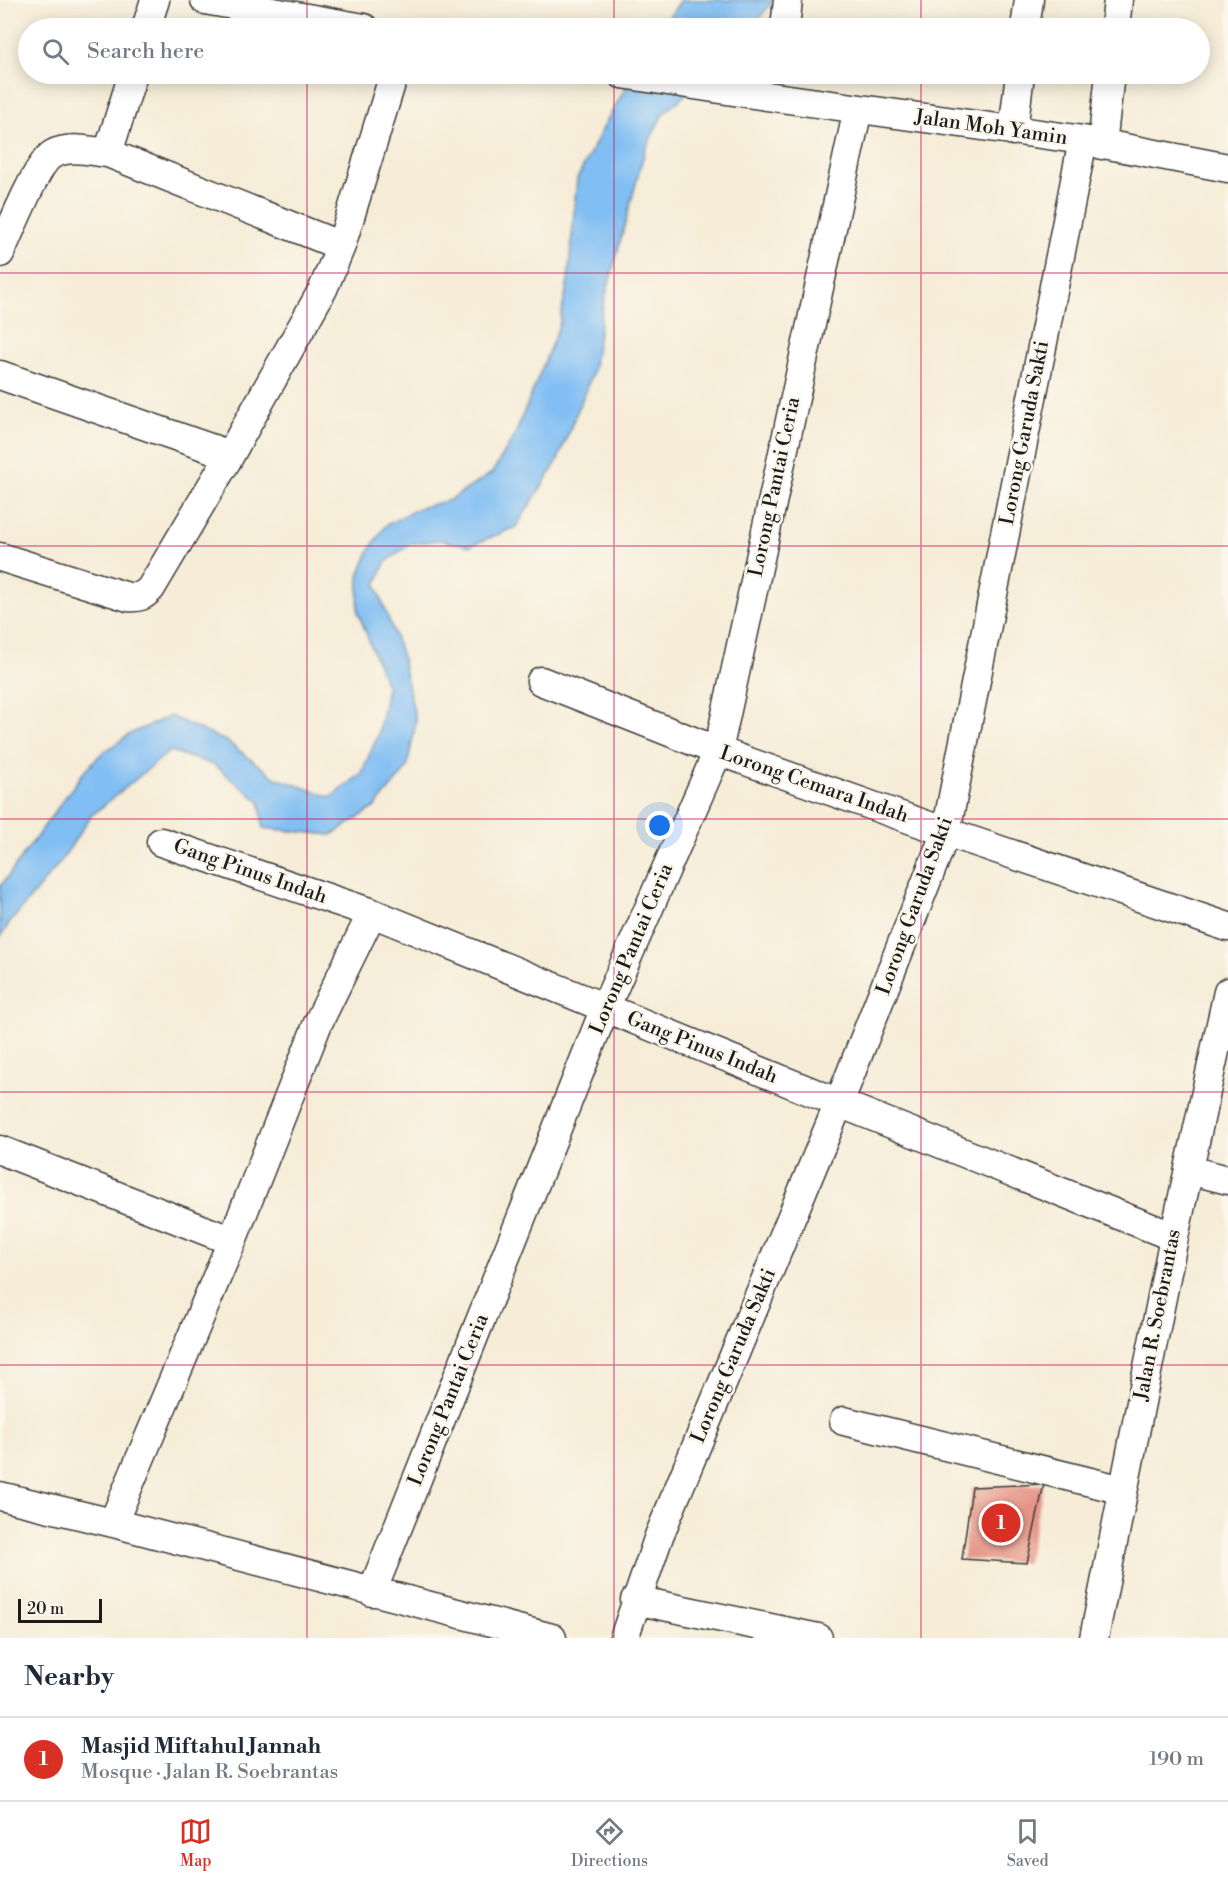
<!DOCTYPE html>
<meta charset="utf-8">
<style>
:root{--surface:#fff;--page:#f2f2f3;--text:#1f2937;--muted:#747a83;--line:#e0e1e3;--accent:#d93025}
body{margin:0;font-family:"Libre Bodoni",serif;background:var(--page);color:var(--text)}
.scale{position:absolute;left:18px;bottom:15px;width:84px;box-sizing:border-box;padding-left:6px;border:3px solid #1c1c1c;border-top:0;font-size:16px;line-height:21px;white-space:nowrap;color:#1c1c1c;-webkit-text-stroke:4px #fbf7ec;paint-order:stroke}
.you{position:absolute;left:660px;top:826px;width:21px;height:21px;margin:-15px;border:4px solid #fff;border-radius:50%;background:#1a73e8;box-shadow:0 0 0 9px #1a73e833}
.badge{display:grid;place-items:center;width:39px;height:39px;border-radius:50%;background:var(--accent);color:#fff;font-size:20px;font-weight:700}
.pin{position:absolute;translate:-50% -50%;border:3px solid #fff;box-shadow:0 2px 6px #0006}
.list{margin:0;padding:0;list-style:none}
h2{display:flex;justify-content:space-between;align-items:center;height:78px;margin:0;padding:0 24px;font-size:26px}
h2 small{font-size:20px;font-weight:400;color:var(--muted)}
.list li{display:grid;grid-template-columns:39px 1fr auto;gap:18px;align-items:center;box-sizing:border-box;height:84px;padding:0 24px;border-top:2px solid var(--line)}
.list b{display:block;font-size:22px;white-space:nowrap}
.list p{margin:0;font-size:20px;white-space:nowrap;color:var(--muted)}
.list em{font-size:20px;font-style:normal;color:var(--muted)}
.icon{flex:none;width:33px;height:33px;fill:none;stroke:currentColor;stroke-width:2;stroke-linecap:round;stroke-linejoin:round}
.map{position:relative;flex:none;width:1228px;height:1638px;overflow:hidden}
.search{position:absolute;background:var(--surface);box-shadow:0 3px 15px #0003;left:18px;right:18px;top:18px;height:66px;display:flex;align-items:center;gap:15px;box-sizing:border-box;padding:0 21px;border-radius:33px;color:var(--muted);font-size:22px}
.sheet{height:162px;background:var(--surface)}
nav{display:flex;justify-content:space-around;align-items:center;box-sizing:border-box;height:84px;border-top:2px solid var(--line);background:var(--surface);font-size:16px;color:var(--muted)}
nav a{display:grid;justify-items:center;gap:3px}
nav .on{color:var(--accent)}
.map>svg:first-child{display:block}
.water{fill:#80bef3;stroke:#4e6d88;stroke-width:1.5}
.building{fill:#e59587}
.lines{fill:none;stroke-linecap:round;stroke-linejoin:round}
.minor-casing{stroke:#3d3b38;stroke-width:31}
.minor{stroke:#fff;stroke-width:28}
.grid{fill:none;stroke:#c2185b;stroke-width:1.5;stroke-opacity:0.55}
.labels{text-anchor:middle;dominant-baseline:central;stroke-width:5;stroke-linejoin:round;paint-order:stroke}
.street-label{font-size:20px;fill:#1c1c1c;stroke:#fbf7ec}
</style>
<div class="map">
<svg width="1228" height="1638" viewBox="0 0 1228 1638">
<rect width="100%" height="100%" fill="#fbf7ec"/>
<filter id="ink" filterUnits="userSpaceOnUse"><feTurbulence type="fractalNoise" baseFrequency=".0167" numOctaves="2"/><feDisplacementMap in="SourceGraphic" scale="12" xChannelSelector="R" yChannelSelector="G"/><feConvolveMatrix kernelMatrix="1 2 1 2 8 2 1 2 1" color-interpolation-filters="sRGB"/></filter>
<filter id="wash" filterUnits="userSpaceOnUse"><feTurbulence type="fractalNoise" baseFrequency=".008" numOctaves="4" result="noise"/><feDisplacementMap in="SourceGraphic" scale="24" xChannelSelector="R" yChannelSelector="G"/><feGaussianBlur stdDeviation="1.35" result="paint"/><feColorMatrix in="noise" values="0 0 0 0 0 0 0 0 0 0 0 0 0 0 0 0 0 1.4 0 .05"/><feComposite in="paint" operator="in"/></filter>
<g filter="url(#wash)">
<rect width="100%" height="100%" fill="#f6ecd7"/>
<!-- water -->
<path class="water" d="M681,0H774L751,28H661Z
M634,74H709L663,114L645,150L603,305L593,372L557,462L516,527L470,546L439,540L410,544L385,563L376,585L400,650L416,721L407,768L375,807L332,835L263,828L260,802L214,765L170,751L91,816L61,861L8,925L0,938V887L83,773L101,754L130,734L170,716L226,741L276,778L331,797L361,774L378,735L387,688L358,612L359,576L370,549L386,525L419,508L450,500L492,473L514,437L559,326L568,281L577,179L607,120Z"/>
<g id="blocks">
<!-- building -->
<path class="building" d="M1044,1484L1027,1563L962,1559L972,1487Z"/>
</g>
</g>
<g filter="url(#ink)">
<use href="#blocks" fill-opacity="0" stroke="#3d3b38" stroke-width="1.5"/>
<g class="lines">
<defs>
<path id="minor" d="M205,0L364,28
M146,28L155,0
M785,28L788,0
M1025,28L1029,0
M1115,28L1118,0
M622,74L753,94L1083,140L1228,168
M1013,131L1020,74
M1102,145L1110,74
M108,153L341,246
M0,253C9,234 37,162 53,154C69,145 91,151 108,153L133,74
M0,375L230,455
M0,557L128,597C139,598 144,596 151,588L230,455L323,289L341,246L394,74
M541,681L718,751L946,832L1228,927
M161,842L372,913L839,1103L1174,1237
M0,1150L232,1241
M1189,1170L1228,1180
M844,1421L1123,1490
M0,1496L113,1523L552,1638
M113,1523L232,1241L318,1023L372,913
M372,1592L605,1008L718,751L858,109
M635,1600L818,1638
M624,1638L659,1536L839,1103L946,832L1083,140
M1094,1638L1174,1237L1228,992"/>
</defs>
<!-- minor casing -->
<use href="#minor" class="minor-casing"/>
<!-- minor -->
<use href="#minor" class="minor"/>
</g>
</g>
<!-- grid -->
<path class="grid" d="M307,0V28M614,0V28M921,0V28M307,74V1638M614,74V1638M921,74V1638M0,273H1228M0,546H1228M0,819H1228M0,1092H1228M0,1365H1228"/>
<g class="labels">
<!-- street labels -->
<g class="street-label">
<text transform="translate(991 128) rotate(8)">Jalan Moh Yamin</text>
<text transform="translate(1025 433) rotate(-79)">Lorong Garuda Sakti</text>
<text transform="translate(775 487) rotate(-78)">Lorong Pantai Ceria</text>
<text transform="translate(814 785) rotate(19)">Lorong Cemara Indah</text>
<text transform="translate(250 872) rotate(19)">Gang Pinus Indah</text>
<text transform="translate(915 906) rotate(-70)">Lorong Garuda Sakti</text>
<text transform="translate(632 949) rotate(-67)">Lorong Pantai Ceria</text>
<text transform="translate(702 1048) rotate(22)">Gang Pinus Indah</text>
<text transform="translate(1158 1315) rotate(-79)">Jalan R. Soebrantas</text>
<text transform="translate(734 1356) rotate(-67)">Lorong Garuda Sakti</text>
<text transform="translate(449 1400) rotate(-68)">Lorong Pantai Ceria</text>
</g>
</g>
</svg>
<div class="scale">20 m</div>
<div class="you"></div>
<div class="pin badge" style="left:1001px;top:1523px">1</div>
<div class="search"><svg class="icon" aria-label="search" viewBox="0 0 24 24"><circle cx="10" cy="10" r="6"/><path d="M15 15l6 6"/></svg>Search here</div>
</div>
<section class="sheet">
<h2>Nearby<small></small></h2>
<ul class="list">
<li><span class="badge">1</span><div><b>Masjid Miftahul Jannah</b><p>Mosque · Jalan R. Soebrantas</p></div><em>190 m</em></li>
</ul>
</section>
<nav>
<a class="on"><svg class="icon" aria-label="map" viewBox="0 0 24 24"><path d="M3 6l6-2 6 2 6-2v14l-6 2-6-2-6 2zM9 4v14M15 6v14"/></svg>Map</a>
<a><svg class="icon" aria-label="directions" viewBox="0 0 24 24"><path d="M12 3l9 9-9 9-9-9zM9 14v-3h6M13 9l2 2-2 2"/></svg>Directions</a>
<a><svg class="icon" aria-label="saved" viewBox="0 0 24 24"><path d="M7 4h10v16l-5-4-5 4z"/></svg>Saved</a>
</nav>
